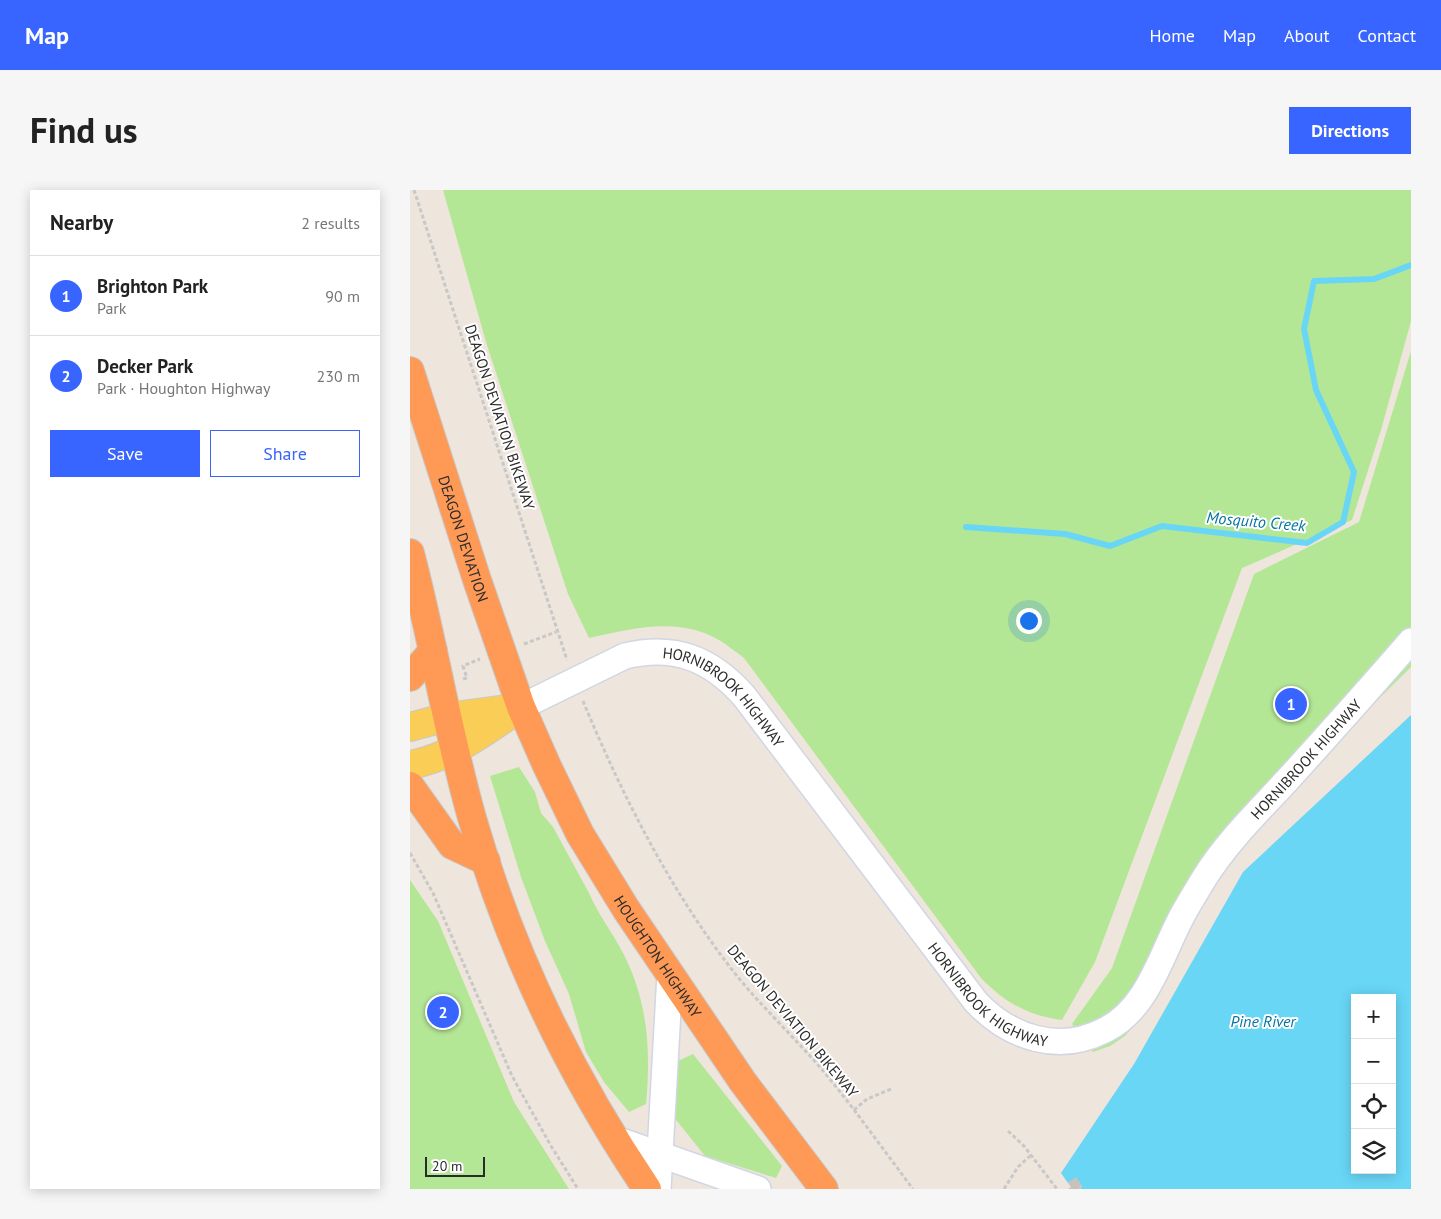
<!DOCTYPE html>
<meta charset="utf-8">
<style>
:root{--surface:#fff;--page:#f6f6f6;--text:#222;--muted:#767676;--line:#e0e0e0;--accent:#3864ff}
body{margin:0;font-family:"PT Sans",sans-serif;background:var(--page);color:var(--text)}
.controls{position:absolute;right:15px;bottom:15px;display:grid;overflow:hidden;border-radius:0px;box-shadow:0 2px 12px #0003}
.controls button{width:45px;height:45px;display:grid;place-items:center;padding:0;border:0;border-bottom:1px solid var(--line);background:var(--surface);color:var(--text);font:25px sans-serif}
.scale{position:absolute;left:15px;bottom:12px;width:60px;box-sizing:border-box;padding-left:5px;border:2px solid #2b2b2b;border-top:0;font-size:14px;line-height:18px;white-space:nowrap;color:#2b2b2b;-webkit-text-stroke:4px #fff;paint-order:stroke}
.you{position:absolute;left:618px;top:430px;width:18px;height:18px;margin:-12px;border:4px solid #fff;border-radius:50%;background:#1a73e8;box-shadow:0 0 0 8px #1a73e833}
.badge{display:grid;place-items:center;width:32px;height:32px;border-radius:50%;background:var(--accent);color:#fff;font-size:16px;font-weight:700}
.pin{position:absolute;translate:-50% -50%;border:2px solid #fff;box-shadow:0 1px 5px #0006}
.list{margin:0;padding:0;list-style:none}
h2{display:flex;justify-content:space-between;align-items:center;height:65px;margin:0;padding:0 20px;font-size:21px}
h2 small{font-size:16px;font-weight:400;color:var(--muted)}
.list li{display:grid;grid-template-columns:32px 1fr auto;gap:15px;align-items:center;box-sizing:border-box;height:80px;padding:0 20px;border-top:1px solid var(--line)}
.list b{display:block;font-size:19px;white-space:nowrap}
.list p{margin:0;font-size:16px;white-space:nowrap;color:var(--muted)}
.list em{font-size:16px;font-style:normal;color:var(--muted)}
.actions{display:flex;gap:10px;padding:15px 20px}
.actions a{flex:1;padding:11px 0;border:1px solid var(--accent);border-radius:0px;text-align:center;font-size:18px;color:var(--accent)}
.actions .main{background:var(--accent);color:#fff}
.icon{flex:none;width:28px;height:28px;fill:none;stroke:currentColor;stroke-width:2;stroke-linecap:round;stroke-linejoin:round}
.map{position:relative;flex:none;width:1001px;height:999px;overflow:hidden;border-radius:0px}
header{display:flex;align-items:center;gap:30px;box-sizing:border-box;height:70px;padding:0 25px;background:var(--accent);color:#fff}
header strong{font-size:24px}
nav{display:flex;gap:28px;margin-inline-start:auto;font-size:18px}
.intro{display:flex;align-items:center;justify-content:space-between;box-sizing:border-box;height:120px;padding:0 30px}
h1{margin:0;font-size:35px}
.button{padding:12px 22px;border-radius:0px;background:var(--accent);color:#fff;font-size:18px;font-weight:700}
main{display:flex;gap:30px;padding:0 30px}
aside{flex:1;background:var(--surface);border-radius:0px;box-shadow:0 2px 12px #0003}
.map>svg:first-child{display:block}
.green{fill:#b4e795}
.water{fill:#69d6f6;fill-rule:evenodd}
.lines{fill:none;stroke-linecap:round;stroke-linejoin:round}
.stream{stroke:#69d6f6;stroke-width:6}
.building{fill:#c9c2bc}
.minor-casing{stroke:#d1d6e4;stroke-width:28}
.major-casing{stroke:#c8c8c8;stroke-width:30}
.highway-casing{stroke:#c8c8c8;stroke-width:30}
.path{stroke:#c8c8c8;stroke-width:3;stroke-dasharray:4 2.5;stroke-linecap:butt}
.minor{stroke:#fff;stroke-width:25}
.major{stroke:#f9cd56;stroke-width:28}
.highway{stroke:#ff9956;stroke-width:28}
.labels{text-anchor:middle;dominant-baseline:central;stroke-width:4;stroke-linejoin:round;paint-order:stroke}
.street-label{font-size:15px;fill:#2b2b2b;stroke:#fff}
.water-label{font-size:16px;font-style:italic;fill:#0574a4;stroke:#fff}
</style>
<header>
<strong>Map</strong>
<nav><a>Home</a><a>Map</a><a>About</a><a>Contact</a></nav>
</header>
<div class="intro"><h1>Find us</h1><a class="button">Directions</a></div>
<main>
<aside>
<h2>Nearby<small>2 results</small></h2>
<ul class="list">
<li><span class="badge">1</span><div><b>Brighton Park</b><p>Park</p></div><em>90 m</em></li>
<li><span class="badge">2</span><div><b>Decker Park</b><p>Park · Houghton Highway</p></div><em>230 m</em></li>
</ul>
<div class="actions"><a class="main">Save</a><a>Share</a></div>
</aside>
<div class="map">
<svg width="1001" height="999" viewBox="0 0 1001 999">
<rect width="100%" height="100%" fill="#eee5dc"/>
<!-- green -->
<path class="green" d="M33,0H1001V131L971,240L942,330L832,378L685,772L652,830C619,826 594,812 571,788L334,468C326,462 317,455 309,450C268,426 221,439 179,448L158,404L76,152Z
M1001,161V477L927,550L819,668L784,723L729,829L715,846L700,856L683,862L662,834L702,778L844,384L949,332Z
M109,577L125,602L131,623L143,637L179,703C188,724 202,742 213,763C238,811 241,861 236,914L219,922L194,892L176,862L159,804L135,751L111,687L80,586Z
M0,690L28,731L104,912L159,999H0Z
M283,864L372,976L366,988L295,966L263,926L268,871Z"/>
<!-- water -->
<path class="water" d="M1001,525V999H670L672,996L666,988L658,993L651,983L724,874L833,682ZM945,808H982V980H945Z"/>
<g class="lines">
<!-- stream -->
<path class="stream" d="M556,337L655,344L700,356L752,336L897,353L933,332L944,282L906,200L894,139L904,91L964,89L1001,75"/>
</g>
<!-- building -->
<path class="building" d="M666,987L672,996L669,999H658L661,997L658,993Z"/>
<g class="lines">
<defs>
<g id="minor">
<path id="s1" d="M111,517L215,466C265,454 301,469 334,506L566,812C600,848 649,864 695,840C738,819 751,765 772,726C779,713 787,700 795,687C818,650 851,619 880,587C921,542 961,497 1001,451"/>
<path d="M203,948L348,999"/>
<path d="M248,999L260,784"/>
</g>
<path id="major" d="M0,537L37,527L104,518
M0,575C43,567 75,541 111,517"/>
<g id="highway">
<path id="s2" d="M0,181L67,390L111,517L137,576L170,644L216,719L333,892L414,999"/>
<path d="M0,363C23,450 37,540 62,628C100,760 160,885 237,999"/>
<path d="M0,487L23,461"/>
<path d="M0,596L42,655L76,671"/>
</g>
</defs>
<!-- minor casing -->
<use href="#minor" class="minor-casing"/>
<!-- major casing -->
<use href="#major" class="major-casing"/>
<!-- highway casing -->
<use href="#highway" class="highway-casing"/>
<!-- path -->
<path class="path" d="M4,0L157,470
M114,454L146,442
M53,489L57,488L53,476L70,469
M173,511C212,605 260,700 323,781C349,814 381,844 409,876C442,915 472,958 503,999
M0,663L23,703L102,886L141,956L168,999
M444,920L457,909L481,899
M598,941L614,956L647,999
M594,999L608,977L621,965"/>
<!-- minor -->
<use href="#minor" class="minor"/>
<!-- major -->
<use href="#major" class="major"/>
<!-- highway -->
<use href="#highway" class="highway"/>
</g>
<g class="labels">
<!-- street labels -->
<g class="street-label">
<text transform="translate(90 227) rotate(72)">DEAGON DEVIATION BIKEWAY</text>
<text stroke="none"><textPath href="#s2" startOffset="176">DEAGON DEVIATION</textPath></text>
<text stroke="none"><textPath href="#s1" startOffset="232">HORNIBROOK HIGHWAY</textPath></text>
<text stroke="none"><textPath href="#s1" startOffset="1116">HORNIBROOK HIGHWAY</textPath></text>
<text stroke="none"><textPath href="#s2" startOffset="639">HOUGHTON HIGHWAY</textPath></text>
<text stroke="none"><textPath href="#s1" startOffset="638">HORNIBROOK HIGHWAY</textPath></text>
<text transform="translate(383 831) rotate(50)">DEAGON DEVIATION BIKEWAY</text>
</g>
<!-- water labels -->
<g class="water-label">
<text transform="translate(846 331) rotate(5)">Mosquito Creek</text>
<text x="853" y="831">Pine River</text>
</g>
</g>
</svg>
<div class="controls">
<button>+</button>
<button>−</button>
<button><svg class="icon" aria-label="locate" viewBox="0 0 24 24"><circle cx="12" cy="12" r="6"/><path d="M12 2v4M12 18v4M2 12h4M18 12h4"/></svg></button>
<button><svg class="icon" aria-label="layers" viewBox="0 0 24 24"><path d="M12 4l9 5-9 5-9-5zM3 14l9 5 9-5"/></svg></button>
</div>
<div class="scale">20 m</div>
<div class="you"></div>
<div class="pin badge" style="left:881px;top:514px">1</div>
<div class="pin badge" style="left:33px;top:822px">2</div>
</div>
</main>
